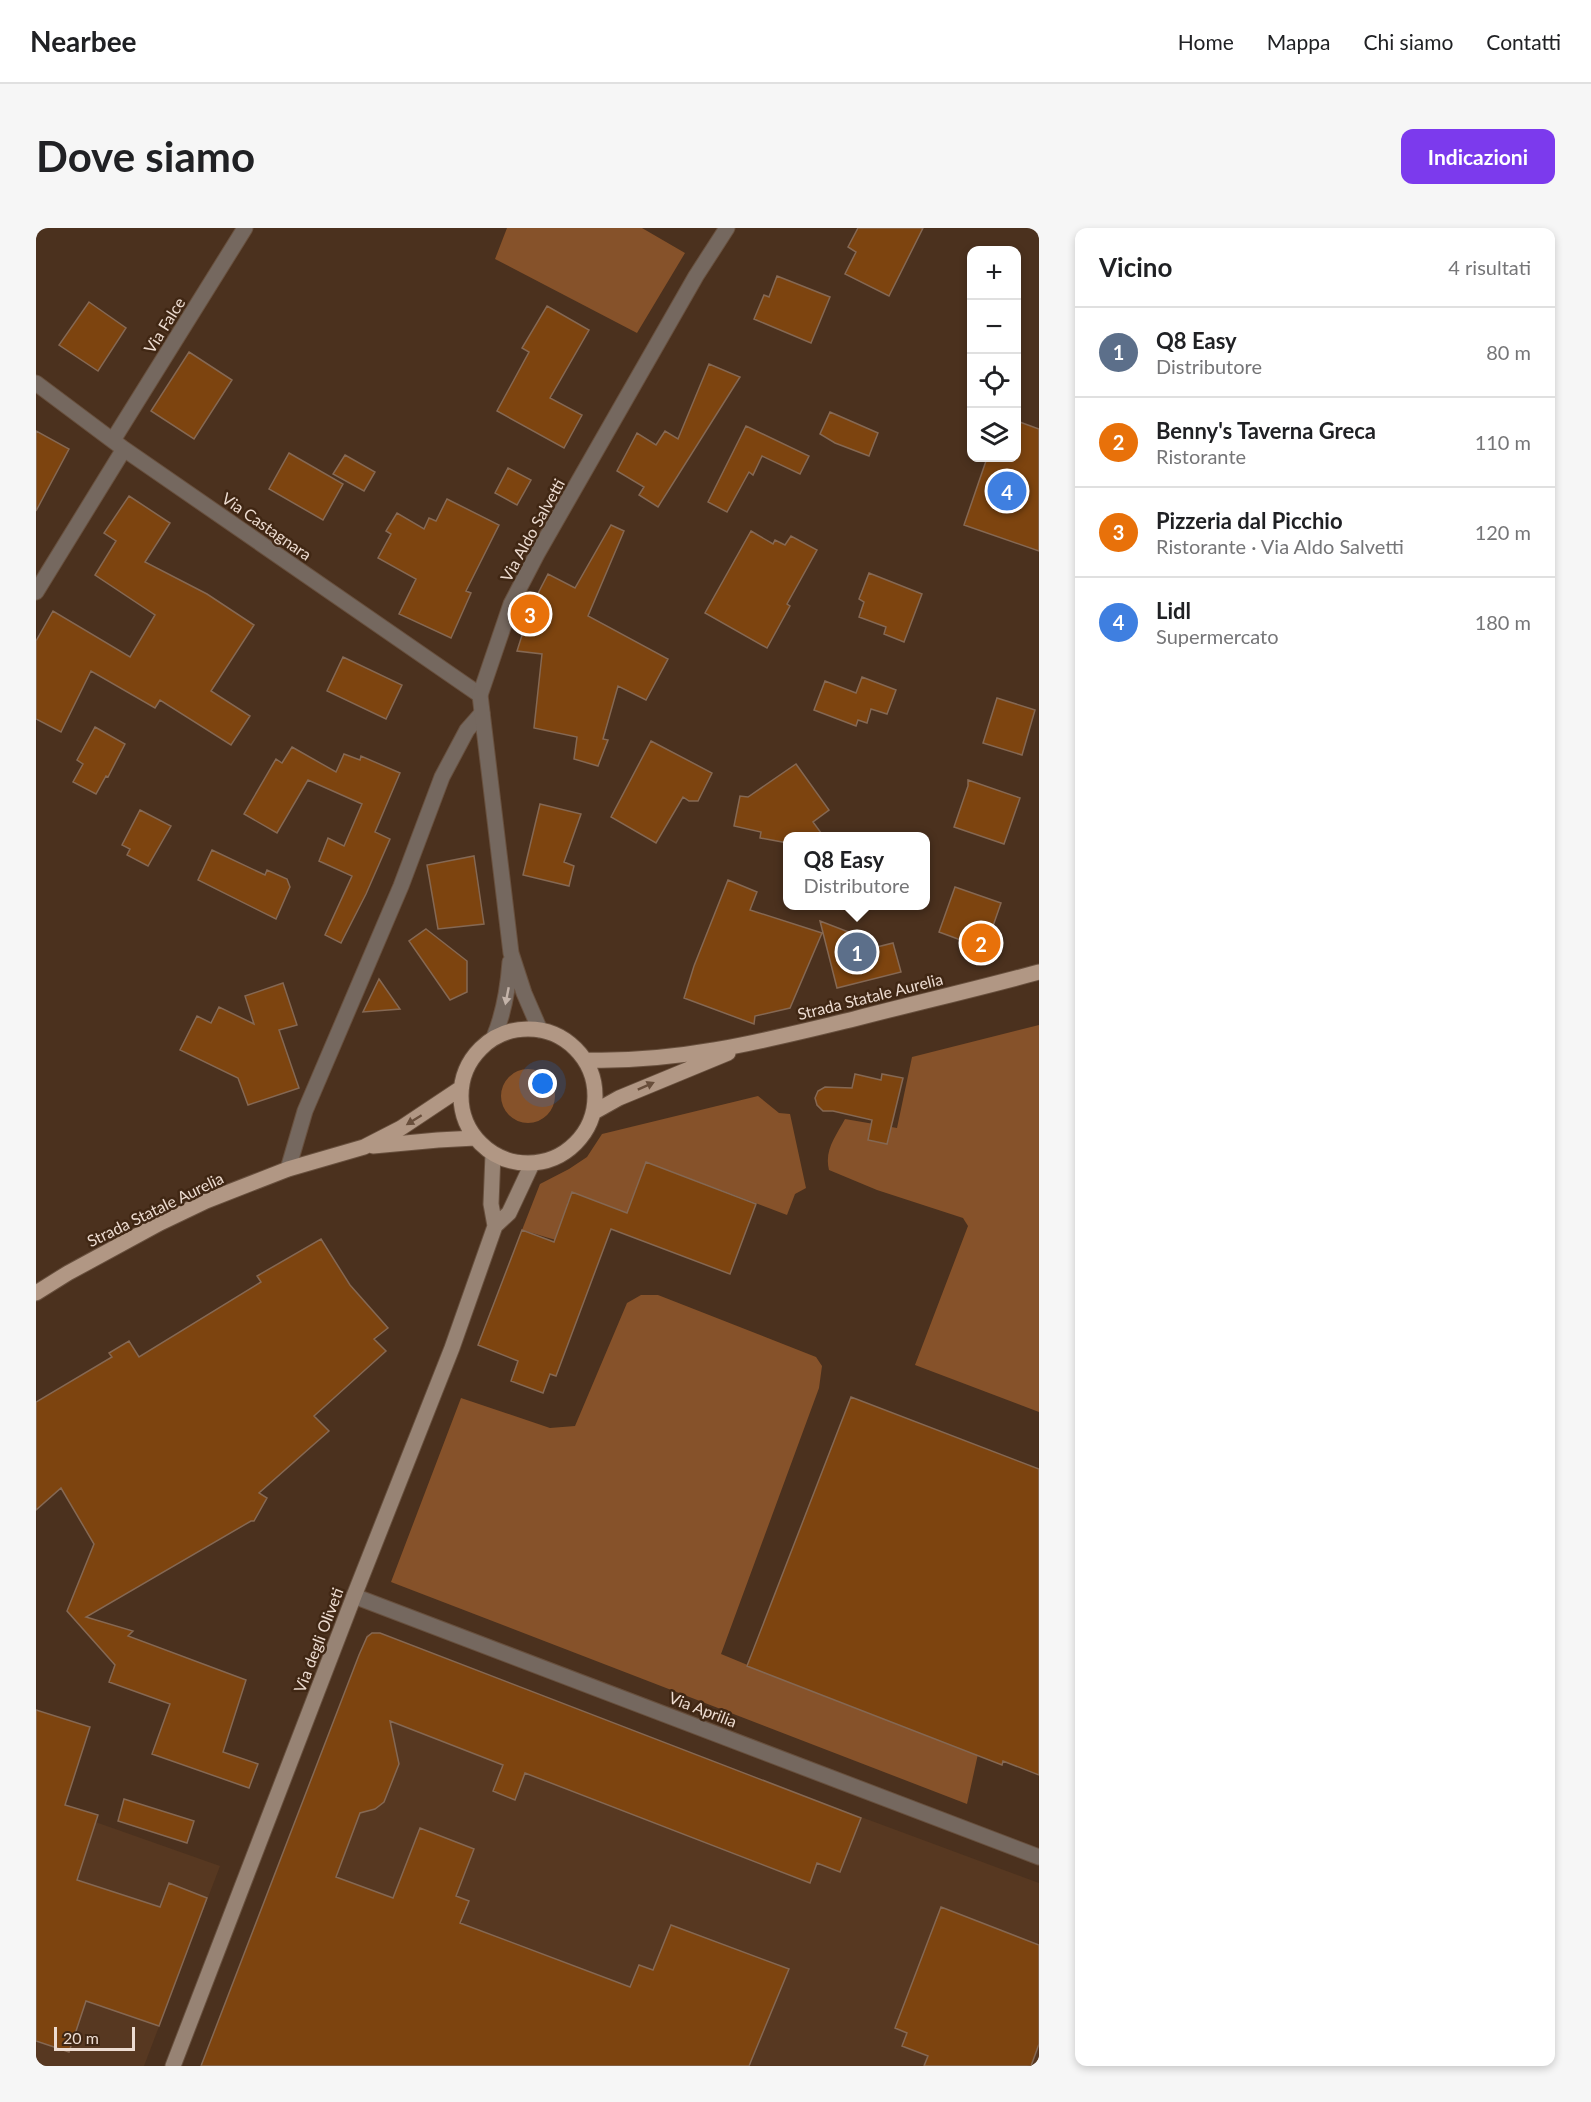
<!DOCTYPE html>
<html lang="it">
<meta charset="utf-8">
<style>
:root{--surface:#fff;--page:#f6f6f6;--text:#202124;--muted:#757577;--line:#e0e0e0;--accent:#7c3aed}
body{margin:0;font-family:Lato,sans-serif;background:var(--page);color:var(--text)}
.controls{position:absolute;right:18px;top:18px;display:grid;overflow:hidden;border-radius:12px;box-shadow:0 3px 9px #0003}
.controls button{width:54px;height:54px;display:grid;place-items:center;padding:0;border:0;border-bottom:2px solid var(--line);background:var(--surface);color:var(--text);font:30px sans-serif}
.scale{position:absolute;left:18px;bottom:15px;width:81px;box-sizing:border-box;padding-left:6px;border:3px solid #eddcd1;border-top:0;font-size:16px;line-height:21px;white-space:nowrap;color:#eddcd1;-webkit-text-stroke:4px #402714;paint-order:stroke}
.you{position:absolute;left:507px;top:856px;width:21px;height:21px;margin:-15px;border:4px solid #fff;border-radius:50%;background:#1a73e8;box-shadow:0 0 0 9px #1a73e833}
.badge{display:grid;place-items:center;width:39px;height:39px;border-radius:50%;background:var(--accent);color:#fff;font-size:20px;font-weight:700}
.pin{position:absolute;translate:-50% -50%;border:3px solid #fff;box-shadow:0 2px 6px #0006}
.popup{position:absolute;left:747px;top:604px;width:147px;height:78px;box-sizing:border-box;display:grid;place-content:center;border-radius:12px;background:var(--surface);filter:drop-shadow(0 2px 4px #0005);font-size:20px;white-space:nowrap;color:var(--muted)}
.popup b{font-size:22px;color:var(--text)}
.popup::after{content:'';position:absolute;left:50%;top:100%;margin-left:-12px;border:12px solid transparent;border-top-color:var(--surface)}
.list{margin:0;padding:0;list-style:none}
h2{display:flex;justify-content:space-between;align-items:center;height:78px;margin:0;padding:0 24px;font-size:26px}
h2 small{font-size:20px;font-weight:400;color:var(--muted)}
.list li{display:grid;grid-template-columns:39px 1fr auto;gap:18px;align-items:center;box-sizing:border-box;height:90px;padding:0 24px;border-top:2px solid var(--line)}
.list b{display:block;font-size:22px;white-space:nowrap}
.list p{margin:0;font-size:20px;white-space:nowrap;color:var(--muted)}
.list em{font-size:20px;font-style:normal;color:var(--muted)}
.icon{flex:none;width:33px;height:33px;fill:none;stroke:currentColor;stroke-width:2;stroke-linecap:round;stroke-linejoin:round}
.map{position:relative;flex:none;width:1003px;height:1838px;overflow:hidden;border-radius:12px}
header{display:flex;align-items:center;gap:36px;box-sizing:border-box;height:84px;padding:0 30px;background:var(--surface);border-bottom:2px solid var(--line)}
header strong{font-size:28px}
nav{display:flex;gap:33px;margin-inline-start:auto;font-size:21px}
.intro{display:flex;align-items:center;justify-content:space-between;box-sizing:border-box;height:144px;padding:0 36px}
h1{margin:0;font-size:42px}
.button{padding:15px 27px;border-radius:12px;background:var(--accent);color:#fff;font-size:21px;font-weight:700}
main{display:flex;gap:36px;padding:0 36px}
aside{flex:1;background:var(--surface);border-radius:12px;box-shadow:0 3px 9px #0003}
.map>svg:first-child{display:block}
.built{fill:#573821}
.green{fill:#86522a}
.building{fill:#7d440f;stroke:#856853;stroke-width:1.5}
.lines{fill:none;stroke-linecap:round;stroke-linejoin:round}
.minor-casing{stroke:#68503e;stroke-width:17}
.tertiary-casing{stroke:#68503e;stroke-width:17}
.secondary-casing{stroke:#68503e;stroke-width:17}
.primary-casing{stroke:#68503e;stroke-width:17}
.minor{stroke:#75685f;stroke-width:15}
.tertiary{stroke:#75685f;stroke-width:15}
.secondary{stroke:#978374;stroke-width:15}
.primary{stroke:#b19784;stroke-width:15}
.oneway{fill:#c3b3a9}
.oneway2{fill:#684e3b}
.labels{text-anchor:middle;dominant-baseline:central;stroke-width:5;stroke-linejoin:round;paint-order:stroke}
.street-label{font-size:16px;fill:#eddcd1;stroke:#402714}
</style>
<header>
<strong>Nearbee</strong>
<nav><a>Home</a><a>Mappa</a><a>Chi siamo</a><a>Contatti</a></nav>
</header>
<div class="intro"><h1>Dove siamo</h1><a class="button">Indicazioni</a></div>
<main>
<div class="map">
<svg width="1003" height="1838" viewBox="0 0 1003 1838">
<rect width="100%" height="100%" fill="#4b311e"/>
<!-- built -->
<path class="built" d="M331,1406L1003,1655V1838H167Z
M0,1573L184,1638L108,1838H0Z"/>
<!-- green -->
<path class="green" d="M471,0H606L649,25L601,105L459,31Z
M1003,797V1184L879,1137L932,998L927,990L841,962L793,942C788,922 800,908 809,891L861,900L876,829Z
M465 868a27 27 0 1 1 54 0a27 27 0 1 1-54 0Z
M722,868L743,885L754,886L770,960L759,966L751,987L610,934L591,985L536,964L531,976L537,978L523,1013L486,1002L504,956L533,941L551,929L566,906Z
M605,1067H622L780,1129L786,1138L783,1160L685,1426L750,1453L942,1526L931,1576L355,1354L425,1170L514,1200L539,1198L591,1075Z"/>
<!-- building -->
<path class="building" d="M822,0H887L853,68L809,46L820,24L812,19Z
M741,48L794,69L775,115L718,91L728,67L733,69Z
M53,74L90,100L62,143L23,117Z
M511,78L553,102L514,170L546,187L528,220L461,183L493,124L486,120Z
M153,124L196,152L158,211L115,183Z
M673,136L704,149L622,279L603,267L608,259L581,243L601,205L620,217L629,203L642,211Z
M794,184L842,205L833,228L799,215L784,206Z
M981,193L1003,201V323L928,297L951,230H981Z
M710,198L773,228L764,246L726,228L717,247L713,244L691,284L672,274Z
M0,203L33,221L0,283Z
M253,225L307,256L287,292L233,261Z
M309,227L339,244L328,263L297,246Z
M472,240L495,252L481,277L459,265Z
M93,268L134,295L109,334L171,366L218,397L175,463L214,488L195,517L124,472L119,480L55,443L25,504L0,491V413L17,383L94,429L119,387L59,347L80,313L68,305Z
M411,271L463,297L430,363L435,365L415,410L363,386L380,351L342,330L355,306L350,303L361,285L388,301L393,290L400,293Z
M575,297L588,303L552,388L632,431L610,472L582,458L567,511L572,512L562,538L538,531L541,509L498,500L506,426L481,423L495,379L512,346L539,360Z
M715,303L737,316L739,312L749,317L755,308L781,322L751,376L754,378L731,420L669,385Z
M833,345L886,366L868,414L848,406L850,399L823,389L828,374L823,371Z
M307,429L366,457L350,491L291,463Z
M826,449L860,462L851,486L835,481L831,495L822,492L820,498L778,482L789,453L820,465Z
M961,470L999,482L986,527L947,515Z
M59,499L89,516L72,549L70,548L60,566L37,554L47,536L41,532Z
M615,513L676,545L662,573H653L647,569L620,615L575,589Z
M256,519L300,544L308,526L324,532L325,528L364,545L339,604L354,611L330,666L305,715L289,707L316,648L283,633L292,610L308,618L326,576L272,552L241,605L208,586L240,531L246,535Z
M760,536L793,582L777,594L788,609H752V615L724,610L725,604L698,598L704,568L712,569Z
M932,552L984,570L968,616L918,599L932,558Z
M504,576L545,586L528,634L538,638L533,658L487,647Z
M104,582L135,598L112,638L91,627L94,621L86,617Z
M176,622L229,647L231,642L251,651L254,659L240,691L162,652Z
M438,628L448,696L402,701L391,637Z
M692,652L721,664L714,682L786,705L754,780L719,788L718,796L648,770L658,738Z
M919,659L965,675L949,721L903,704Z
M784,693L815,705L824,703L829,722L857,715L865,744L801,760Z
M390,701L431,733V764L414,772L373,713Z
M343,751L364,781L327,784Z
M247,755L261,797L243,802L263,860L212,877L202,850L144,822L161,788L175,795L183,779L218,796L209,768Z
M819,846L845,852L846,846L867,850L851,916L832,912L836,892L797,883H787L781,877L779,870L782,863L789,859L816,860Z
M610,934L720,976L694,1046L575,1001L520,1148L514,1146L507,1165L475,1153L482,1133L442,1117L486,1002L518,1014L536,964L591,985Z
M285,1011L314,1057L352,1100L338,1111L350,1123L278,1188L293,1203L223,1265L231,1270L218,1293H215L50,1389L97,1403L92,1408L210,1452L187,1524L222,1536L213,1560L116,1526L134,1476L73,1454L79,1437L31,1383L58,1316L25,1260L0,1282V1174L76,1129L73,1125L93,1113L103,1129L225,1054L221,1048Z
M815,1169L1003,1241V1547L967,1533L966,1537L711,1438Z
M336,1405H344L825,1590L804,1644L781,1635L774,1655L489,1545L479,1572L457,1563L467,1537L354,1493L363,1536L348,1574L339,1581L324,1585L300,1649L357,1670L384,1600L438,1621L420,1668L433,1673L424,1695L594,1759L603,1737L617,1742L635,1697L753,1741L713,1838H165L323,1427L331,1409Z
M0,1482L54,1499L29,1577L62,1587L41,1652L124,1679L133,1655L171,1670L123,1798L50,1773L33,1824L0,1813Z
M88,1571L158,1593L151,1615L82,1593Z
M905,1679L1003,1717V1816L995,1838H888L892,1828L866,1818L871,1805L859,1800Z"/>
<g class="lines">
<defs>
<path id="minor" d="M0,155L88,221L444,467
M77,212L209,0
M0,364L88,221
M252,941L269,883L365,658L406,549L431,502L446,485
M318,1368L1003,1629"/>
<path id="tertiary" d="M504,802L488,765L475,725L444,467L475,376L501,326L660,48L691,0
M458,809C468,785 472,761 474,734"/>
<path id="secondary" d="M457,926L455,976L459,998
M137,1838L318,1368L416,1120L459,998L473,985L496,936"/>
<path id="primary" d="M425 868a67 67 0 1 1 134 0a67 67 0 1 1-134 0Z
M549,832C642,835 728,813 818,791C879,775 941,761 1003,744
M558,884L583,870L692,825
M337,918L402,912L439,910
M0,1065L32,1045L124,995L170,973L252,941L328,919L365,900L425,860"/>
</defs>
<!-- minor casing -->
<use href="#minor" class="minor-casing"/>
<!-- tertiary casing -->
<use href="#tertiary" class="tertiary-casing"/>
<!-- secondary casing -->
<use href="#secondary" class="secondary-casing"/>
<!-- primary casing -->
<use href="#primary" class="primary-casing"/>
<!-- minor -->
<use href="#minor" class="minor"/>
<!-- tertiary -->
<use href="#tertiary" class="tertiary"/>
<!-- secondary -->
<use href="#secondary" class="secondary"/>
<!-- primary -->
<use href="#primary" class="primary"/>
</g>
<!-- one-way arrows -->
<defs><path id="oneway-solid" d="M-6-.8H1V-3.2L6.5 0L1 3.2V.8H-6Z" transform="scale(1.5)"/></defs>
<use class="oneway" href="#oneway-solid" transform="translate(471 768) rotate(101)"/>
<g class="oneway2">
<use href="#oneway-solid" transform="translate(610 858) rotate(-24)"/>
<use href="#oneway-solid" transform="translate(378 892) rotate(148)"/>
</g>
<g class="labels">
<!-- street labels -->
<g class="street-label">
<text transform="translate(128 97) rotate(-58)">Via Falce</text>
<text transform="translate(231 298) rotate(35)">Via Castagnara</text>
<text transform="translate(496 302) rotate(-61)">Via Aldo Salvetti</text>
<text transform="translate(834 768) rotate(-14)">Strada Statale Aurelia</text>
<text transform="translate(119 981) rotate(-26)">Strada Statale Aurelia</text>
<text transform="translate(282 1412) rotate(-69)">Via degli Oliveti</text>
<text transform="translate(667 1481) rotate(21)">Via Aprilia</text>
</g>
</g>
</svg>
<div class="controls">
<button>+</button>
<button>−</button>
<button><svg class="icon" aria-label="locate" viewBox="0 0 24 24"><circle cx="12" cy="12" r="6"/><path d="M12 2v4M12 18v4M2 12h4M18 12h4"/></svg></button>
<button><svg class="icon" aria-label="layers" viewBox="0 0 24 24"><path d="M12 4l9 5-9 5-9-5zM3 14l9 5 9-5"/></svg></button>
</div>
<div class="scale">20 m</div>
<div class="you"></div>
<div class="pin badge" style="left:821px;top:724px;background:#5c6f8a">1</div>
<div class="popup"><b>Q8 Easy</b>Distributore</div>
<div class="pin badge" style="left:945px;top:715px;background:#e8710a">2</div>
<div class="pin badge" style="left:494px;top:386px;background:#e8710a">3</div>
<div class="pin badge" style="left:971px;top:263px;background:#3f7fe0">4</div>
</div>
<aside>
<h2>Vicino<small>4 risultati</small></h2>
<ul class="list">
<li><span class="badge" style="background:#5c6f8a">1</span><div><b>Q8 Easy</b><p>Distributore</p></div><em>80 m</em></li>
<li><span class="badge" style="background:#e8710a">2</span><div><b>Benny's Taverna Greca</b><p>Ristorante</p></div><em>110 m</em></li>
<li><span class="badge" style="background:#e8710a">3</span><div><b>Pizzeria dal Picchio</b><p>Ristorante · Via Aldo Salvetti</p></div><em>120 m</em></li>
<li><span class="badge" style="background:#3f7fe0">4</span><div><b>Lidl</b><p>Supermercato</p></div><em>180 m</em></li>
</ul>
</aside>
</main>
